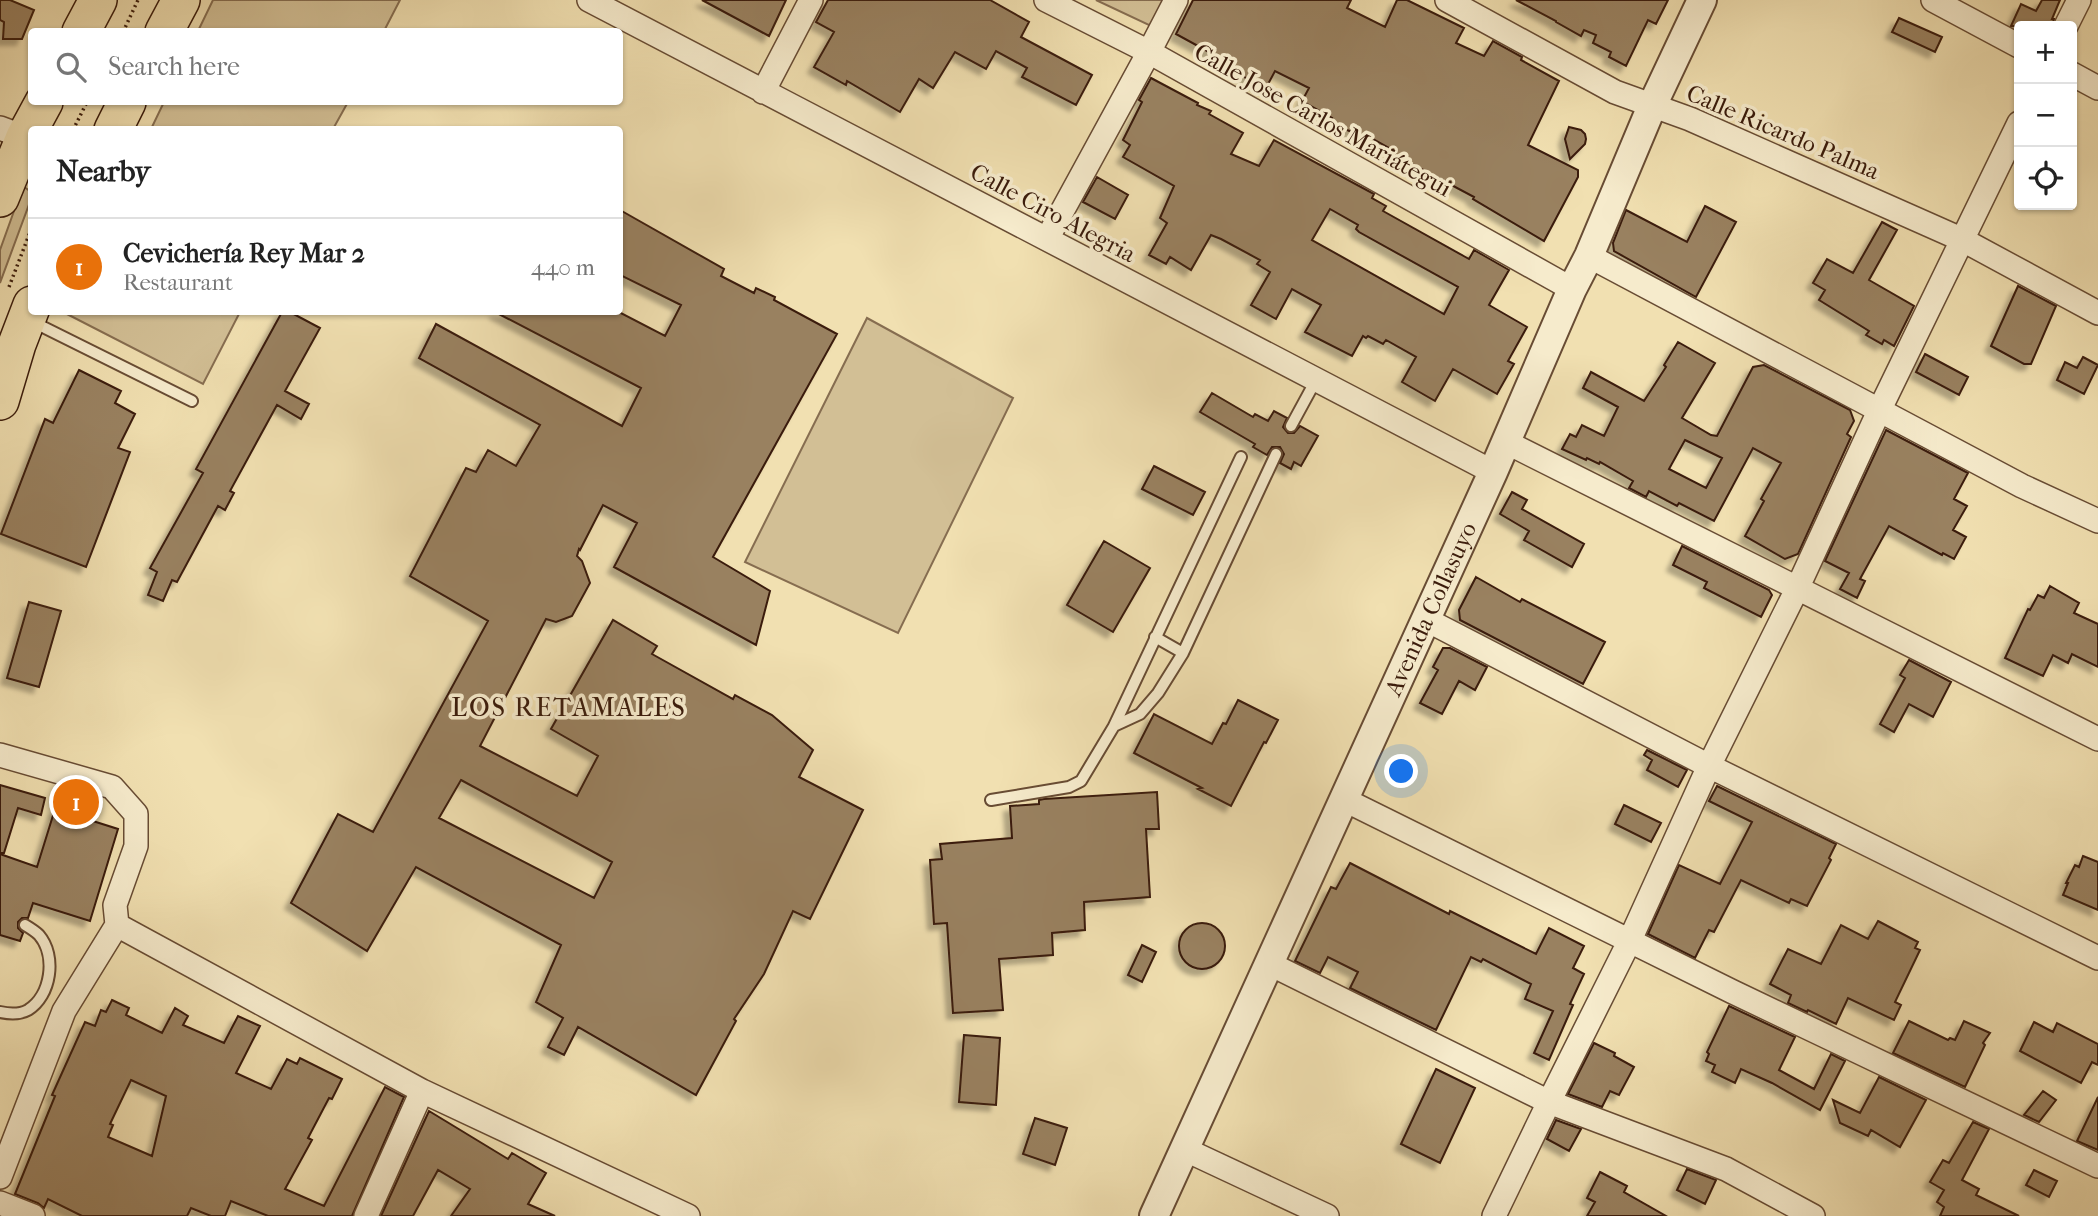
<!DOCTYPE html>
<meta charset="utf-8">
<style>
:root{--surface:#fff;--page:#f2f2f2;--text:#222;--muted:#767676;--line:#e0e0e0;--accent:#8f2418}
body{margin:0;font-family:"IM FELL French Canon",serif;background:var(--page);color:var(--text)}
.controls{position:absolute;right:21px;top:21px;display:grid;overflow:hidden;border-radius:7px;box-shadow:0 2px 5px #0004}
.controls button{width:63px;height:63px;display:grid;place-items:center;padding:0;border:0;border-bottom:2px solid var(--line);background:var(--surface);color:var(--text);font:35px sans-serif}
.you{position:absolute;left:1402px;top:772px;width:24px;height:24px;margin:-18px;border:5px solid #fff;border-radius:50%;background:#1a73e8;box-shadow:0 0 0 10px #1a73e833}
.badge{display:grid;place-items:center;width:46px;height:46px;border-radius:50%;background:var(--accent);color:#fff;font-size:23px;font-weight:700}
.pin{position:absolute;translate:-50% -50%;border:4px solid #fff;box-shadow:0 2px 7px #0006}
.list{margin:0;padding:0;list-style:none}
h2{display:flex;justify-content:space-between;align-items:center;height:91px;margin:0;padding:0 28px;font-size:30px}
h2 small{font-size:23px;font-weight:400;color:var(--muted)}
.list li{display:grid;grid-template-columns:46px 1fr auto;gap:21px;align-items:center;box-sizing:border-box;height:98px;padding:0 28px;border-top:2px solid var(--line)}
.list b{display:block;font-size:26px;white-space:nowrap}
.list p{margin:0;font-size:23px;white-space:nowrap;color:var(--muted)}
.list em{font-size:23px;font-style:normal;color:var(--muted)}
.icon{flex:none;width:38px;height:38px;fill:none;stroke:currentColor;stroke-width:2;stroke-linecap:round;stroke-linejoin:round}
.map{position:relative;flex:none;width:2098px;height:1216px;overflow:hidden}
.search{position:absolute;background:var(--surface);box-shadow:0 2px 5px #0004;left:28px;top:28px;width:595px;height:77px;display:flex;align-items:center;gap:18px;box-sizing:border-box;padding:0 24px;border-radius:7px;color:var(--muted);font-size:26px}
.panel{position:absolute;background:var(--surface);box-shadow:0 2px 5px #0004;left:28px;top:126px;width:595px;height:189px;border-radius:7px}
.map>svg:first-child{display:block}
.green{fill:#d2bf95;stroke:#866d50;stroke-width:2}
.building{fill:#998161;stroke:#3a1b0b;stroke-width:2;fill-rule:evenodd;filter:url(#shadow)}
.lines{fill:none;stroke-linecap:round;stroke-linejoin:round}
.service-casing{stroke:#684c34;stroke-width:14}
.minor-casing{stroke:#684c34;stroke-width:26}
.tertiary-casing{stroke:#684c34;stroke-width:32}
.trunk-casing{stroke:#3a1b0b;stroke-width:40}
.path{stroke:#3a1b0b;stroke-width:3.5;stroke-dasharray:2 3.5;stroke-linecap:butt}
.service{stroke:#f6ebcc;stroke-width:10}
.minor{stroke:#f6ebcc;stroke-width:23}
.tertiary{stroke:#f6ebcc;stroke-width:28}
.trunk{stroke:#f1e0b1;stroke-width:37}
.labels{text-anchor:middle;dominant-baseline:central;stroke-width:7;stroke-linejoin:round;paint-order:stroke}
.street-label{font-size:24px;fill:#3a1b0b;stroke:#f6ebcc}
.neighbourhood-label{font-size:26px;letter-spacing:2px;fill:#3a1b0b;stroke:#f6ebcc}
</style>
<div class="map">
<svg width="2098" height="1216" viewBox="0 0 2098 1216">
<defs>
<filter id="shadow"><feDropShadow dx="-6" dy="6" stdDeviation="2" flood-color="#0004"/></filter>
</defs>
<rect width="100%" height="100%" fill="#f1e0b1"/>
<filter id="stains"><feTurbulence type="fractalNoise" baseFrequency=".00286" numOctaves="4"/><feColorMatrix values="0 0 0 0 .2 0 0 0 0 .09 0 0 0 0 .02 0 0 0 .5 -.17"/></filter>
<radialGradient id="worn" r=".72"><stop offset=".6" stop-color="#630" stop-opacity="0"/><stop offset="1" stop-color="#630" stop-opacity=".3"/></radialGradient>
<!-- green -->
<path class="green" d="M213,0H400L384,31H198Z
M1096,0H1164L1151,26Z
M164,102H348L333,129H151Z
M23,186L31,192V199L0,283V250Z
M63,312H240L203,384Z
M867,318L1013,398L898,633L745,562Z"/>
<!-- building -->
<path class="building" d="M0,0H10L34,10L22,39H3L4,22L0,20Z
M702,0H786L769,36Z
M828,0H990L1029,22L1021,37L1092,75L1076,105L1022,77L1027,68L996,51L986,69L955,52L933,88L919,79L900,112L847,81L846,85L814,67L834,32L816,22Z
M1193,0H1351L1347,8L1385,27L1397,0H1407L1464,28L1456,43L1484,56L1493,41L1522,57L1521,60L1559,81L1528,145L1578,170V177L1544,241L1473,199L1474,197L1395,155L1396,152L1366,135L1364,138L1330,122L1332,118L1302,101L1309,88L1275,71L1266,88L1238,74L1240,69L1176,34Z
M1516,0H1668L1656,24L1648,20L1626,66L1609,57L1611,52L1593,43L1596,35L1584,30L1581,36L1556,22V21Z
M2042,0H2060L2052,19H2054L2052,26H2011L2021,4L2036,11Z
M1899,18L1942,37L1935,52L1892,32Z
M1151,78L1198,103L1197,105L1211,111L1209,114L1243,133L1231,154L1259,166L1274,140L1374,194L1372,198L1386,206L1383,211L1469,259L1474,250L1509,270L1489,305L1527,327L1508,361L1514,364L1497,394L1453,369L1435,401L1402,382L1416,357L1386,340L1383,344L1368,336L1366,338L1363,336L1352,356L1305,332L1321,305L1292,289L1276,319L1251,305L1270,272L1257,264L1260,260L1221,239L1211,235L1191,270L1170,257L1166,264L1149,255L1167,223L1160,218L1174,186L1123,157L1130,145L1123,140L1142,102L1139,100ZM1330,209L1358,225L1356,229L1359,232L1458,287L1444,314L1312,240Z
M1569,127L1581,130L1585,134L1586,139L1585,144L1570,159L1565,139Z
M1097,177L1128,195L1115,219L1083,202Z
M1705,206L1736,222L1696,297L1614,251L1613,243L1626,210L1687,242Z
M620,210L724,269L721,276L754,293L756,288L775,297L774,300L837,334L713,557L770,591L756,645L614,567L637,523L603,505L580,550L579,549L577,556L582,561L590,583L572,616L556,622L546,619L480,746L577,796L598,756L551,729L613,620L657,646L652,654L733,699L735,695L772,715L813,750L799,777L863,810L810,919L793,911L764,974L734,1019L736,1021L696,1095L578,1027L564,1055L548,1047L563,1018L536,1002L561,945L416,867L367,951L291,903L338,814L373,832L488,621L410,576L466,468L476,472L488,450L516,466L540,425L419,358L436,324L622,426L641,388L495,312H619L665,336L681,305L620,275ZM461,780L612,862L594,898L439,818Z
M1882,222L1897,230L1869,280L1914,306L1894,346L1884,340L1882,344L1866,335L1869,331L1819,300L1825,290L1813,283L1827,259L1853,273Z
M2018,286L2056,306L2031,364H2024L1991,346Z
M282,312H290L320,328L285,391L309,404L301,419L277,405L230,491L234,493L225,510L218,506L177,582L172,580L163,601L148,595L157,572L150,568L203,473L196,469Z
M1678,342L1715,363L1682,418L1711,435L1717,436L1753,367L1764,365L1850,410L1854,421L1847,434L1851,437L1798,554L1785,559L1745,536L1764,501L1761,499L1781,463L1753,448L1714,521L1679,503L1677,506L1649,491L1646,497L1629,488L1633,481L1600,462L1599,464L1587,458L1586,460L1562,449L1570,434L1576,437L1582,425L1604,436L1618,407L1583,388L1591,372L1644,401L1666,367L1664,365ZM1685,440L1722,458L1706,488L1669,469Z
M1925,354L1968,377L1959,395L1916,372Z
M2083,357L2098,365L2084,394L2057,380L2065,362L2077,368Z
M79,370L121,391L115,403L135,414L118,448L130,452L86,567L1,534L45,419L53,423Z
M1212,393L1253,417L1255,414L1268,421L1274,411L1287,418L1283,427L1288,433H1294L1300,426L1318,436L1301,466L1294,462L1291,469L1280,463L1284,454L1280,447H1272L1267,455L1253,447L1255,444L1200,412Z
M1886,430L1968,473L1954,499L1967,506L1953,530L1966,537L1954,559L1943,553L1942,555L1889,526L1860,579L1865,581L1857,598L1840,589L1849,573L1825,561Z
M1154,466L1205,492L1193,515L1142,489Z
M1512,492L1527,500L1522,509L1584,544L1572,567L1524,540L1529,531L1500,514Z
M1104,541L1150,568L1113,632L1067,605Z
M1682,546L1769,590L1772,595L1761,617L1704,588L1707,582L1673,565Z
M1476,577L1520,602L1522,599L1605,642L1583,684L1460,620L1459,610Z
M2050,586L2079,603L2074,613L2098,624V667L2072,654L2068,663L2053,655L2043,676L2005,658L2028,609L2030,610L2038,595L2044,598Z
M29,602L61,611L39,687L7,678Z
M1443,648H1450L1487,667L1475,690L1459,681L1442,714L1420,703L1438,670L1433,667Z
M1909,660L1951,682L1933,717L1909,704L1894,732L1880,724L1905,678L1900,675Z
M1238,700L1278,720L1266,743L1264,742L1231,806L1198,789L1202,788L1134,753L1154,714L1212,744L1223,723L1226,724Z
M1647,750L1687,770L1678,787L1647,770L1652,760L1644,755Z
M0,785L45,798L41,815L18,808L4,853H0Z
M1717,786L1836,844L1829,858L1831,860L1807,906L1791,899L1789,903L1741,880L1714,932L1709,930L1695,958L1648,934L1679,865L1720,884L1752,822L1709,801Z
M1157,792L1159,829H1146L1150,897L1084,902L1085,930L1052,933L1053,955L999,959L1003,1010L953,1013L947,923L934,924L930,860L942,859L940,844L1012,838L1010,806L1039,804V800L1044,799Z
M1624,805L1661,823L1651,842L1615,824Z
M55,809L118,829L90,921L33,903L28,918H22L18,922V928L23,933L20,941L0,935V854L37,867Z
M2083,856L2098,862V910L2063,895L2068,883H2066L2075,865L2079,867Z
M1350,863L1449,914L1450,911L1536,954L1549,928L1584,946L1573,968L1584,974L1570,1004L1573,1005L1549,1060L1534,1053L1553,1011L1525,999L1531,984L1483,959L1481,962L1471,957L1436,1030L1350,988L1358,972L1328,957L1320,973L1295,961L1331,887L1336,889Z
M1878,921L1918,942L1915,948L1920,950L1895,1002L1901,1005L1894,1020L1848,998L1836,1024L1808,1010L1807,1012L1788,1003L1791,995L1770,984L1788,949L1821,964L1841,925L1868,939Z
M1179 946a23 23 0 1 1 46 0a23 23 0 1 1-46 0Z
M1142,945L1156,952L1142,982L1128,975Z
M112,1000L129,1008L126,1015L162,1033L175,1008L188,1016L183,1025L224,1043L238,1016L260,1026L236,1073L271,1089L287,1059L297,1064L300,1058L342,1079L332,1099L329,1098L308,1138L312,1140L285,1189L324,1206L385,1087L404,1097L352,1216H268L231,1201L225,1216H211L191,1208L187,1216H82L48,1199L44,1208L38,1203L15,1194L55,1096L52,1095L85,1022L95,1026L101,1010L106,1012ZM131,1080L166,1096L152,1156L108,1137L113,1125L110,1124Z
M1729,1006L1795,1037L1779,1070L1814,1089L1831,1054L1845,1061L1820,1110L1772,1083L1741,1069L1735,1083L1712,1072L1715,1065L1706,1061L1709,1054L1707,1052Z
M1909,1021L1948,1040L1950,1038L1955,1040L1964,1021L1990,1033L1983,1043L1985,1045L1965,1087L1893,1053Z
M2034,1022L2053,1032L2057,1023L2098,1044V1065L2092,1062L2081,1083L2020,1051Z
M964,1035L1000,1038L996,1105L959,1102Z
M1594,1043L1615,1053L1614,1056L1634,1067L1619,1095L1610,1091L1602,1107L1568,1094Z
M1436,1069L1475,1088L1440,1163L1401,1144Z
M1879,1077L1926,1100L1900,1147L1871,1130L1868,1136L1840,1123L1833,1100L1860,1113Z
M2043,1091L2056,1100L2039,1122L2024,1115Z
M2098,1097V1150L2077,1141Z
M429,1111L508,1159L512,1153L546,1173L528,1204L555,1216H451L470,1189L438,1170L413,1216H381Z
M1035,1118L1067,1128L1055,1165L1023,1154Z
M1556,1120L1581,1129L1569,1151L1547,1139Z
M1973,1122L1989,1129L1962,1180L1979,1189L1976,1195L2019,1216H1940L1944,1207L1937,1202L1944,1190L1930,1182L1943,1160L1949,1163Z
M1687,1169L1716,1180L1705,1204L1677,1190Z
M2034,1170L2057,1181L2049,1197L2026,1185Z
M1600,1172L1627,1186L1624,1192L1666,1216H1587L1595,1202L1587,1198Z"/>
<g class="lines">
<defs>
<path id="service" d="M31,321L192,401
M1291,426L1316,380
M1155,637L1183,653
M1114,726L1241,457
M991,800L1069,787L1081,781L1114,726L1140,714L1158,693L1183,653L1276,454
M0,1012C9,1014 19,1015 28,1010C51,996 57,956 39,935C35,931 30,928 25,925"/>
<path id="minor" d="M589,0L1493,472
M1046,0L1149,52L1572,289
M1447,0L1615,92L1690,119L1963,240L2098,313
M1933,0L2019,46
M2066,26L2079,0
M2072,74L2098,88
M763,92L811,0
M0,128L32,140
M1047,239L1149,52L1176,0
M1589,256L2022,486L2098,521
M1506,442L2098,739
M1425,619L1709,766L2098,958
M0,755L112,787L136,814V846L115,905L117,925L422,1091L688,1216
M1343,799L1733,992L2098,1166
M1270,964L1549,1102L1726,1169L1813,1216
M1184,1149L1327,1216
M0,1177L64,1011L117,925
M0,1203L33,1216
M366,1216L422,1091
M1494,1216L1549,1102L1630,940L1709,766L1797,589L1879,411L2019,123"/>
<g id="tertiary">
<path id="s1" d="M1154,1216L1493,472L1572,289L1589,256L1652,106L1702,0"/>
</g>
<path id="trunk" d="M81,32L98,0
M164,32L181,0
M113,130L127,102
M0,198L25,137L44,102
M0,401L17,344L32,305"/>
</defs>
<!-- service casing -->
<use href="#service" class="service-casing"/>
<!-- minor casing -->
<use href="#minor" class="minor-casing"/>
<!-- tertiary casing -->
<use href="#tertiary" class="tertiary-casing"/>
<!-- trunk casing -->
<use href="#trunk" class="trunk-casing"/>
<!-- path -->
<path class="path" d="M123,32L138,0
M73,130L87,102
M9,287L32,227"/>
<!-- service -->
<use href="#service" class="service"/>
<!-- minor -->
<use href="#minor" class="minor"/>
<!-- tertiary -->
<use href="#tertiary" class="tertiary"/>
<!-- trunk -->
<use href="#trunk" class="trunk"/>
</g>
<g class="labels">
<!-- street labels -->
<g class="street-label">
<text transform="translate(1323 120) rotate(29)">Calle Jose Carlos Mariátegui</text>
<text transform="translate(1783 132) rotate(23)">Calle Ricardo Palma</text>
<text transform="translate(1053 213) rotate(28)">Calle Ciro Alegria</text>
<text stroke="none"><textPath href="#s1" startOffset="667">Avenida Collasuyo</textPath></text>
</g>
<!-- neighbourhood labels -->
<g class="neighbourhood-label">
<text x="569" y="707">LOS RETAMALES</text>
</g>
</g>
<rect width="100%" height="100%" filter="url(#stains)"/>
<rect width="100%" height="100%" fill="url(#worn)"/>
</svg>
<div class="controls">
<button>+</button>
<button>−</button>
<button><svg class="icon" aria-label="locate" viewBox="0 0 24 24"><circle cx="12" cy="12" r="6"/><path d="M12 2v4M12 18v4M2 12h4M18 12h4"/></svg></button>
</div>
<div class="you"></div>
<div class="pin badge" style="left:76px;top:802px;background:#e8710a">1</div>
<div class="search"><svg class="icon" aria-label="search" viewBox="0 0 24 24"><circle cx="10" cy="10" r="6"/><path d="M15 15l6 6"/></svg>Search here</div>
<section class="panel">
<h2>Nearby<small></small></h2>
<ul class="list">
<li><span class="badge" style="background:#e8710a">1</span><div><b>Cevichería Rey Mar 2</b><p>Restaurant</p></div><em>440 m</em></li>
</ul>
</section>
</div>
